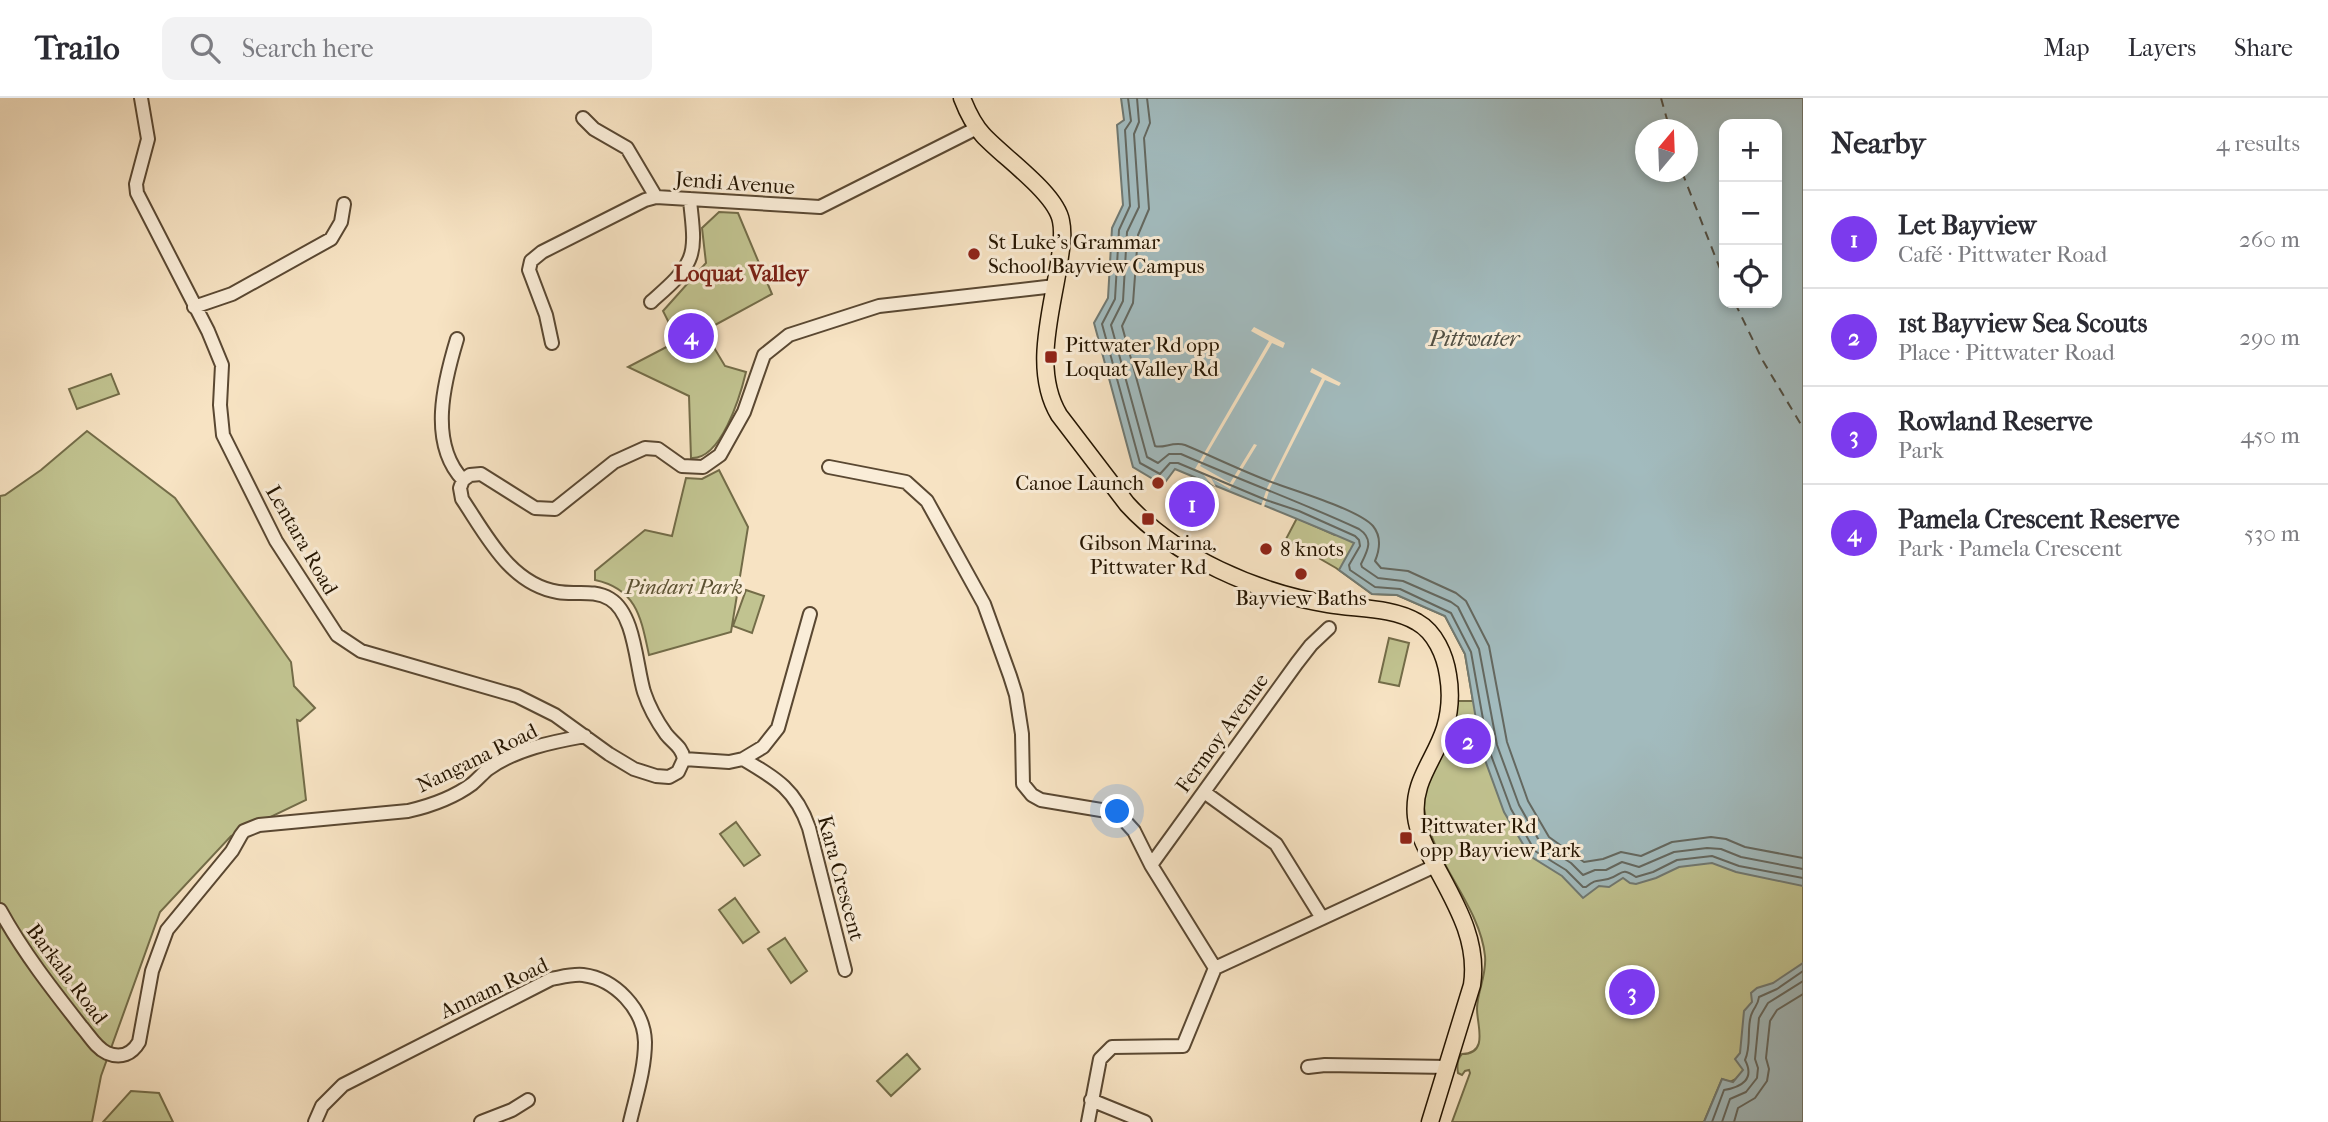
<!DOCTYPE html>
<meta charset="utf-8">
<style>
:root{--surface:#fff;--page:#f2f2f3;--text:#2b2b33;--muted:#7c7c81;--line:#e1e1e2;--accent:#7c3aed}
body{margin:0;font-family:"IM FELL French Canon",serif;background:var(--page);color:var(--text)}
.controls{position:absolute;right:21px;top:21px;display:grid;overflow:hidden;border-radius:14px;box-shadow:0 4px 10px #0003}
.controls button{width:63px;height:63px;display:grid;place-items:center;padding:0;border:0;border-bottom:2px solid var(--line);background:var(--surface);color:var(--text);font:35px sans-serif}
.compass{position:absolute;left:1635px;top:21px;width:63px;height:63px;border-radius:50%;background:var(--surface);box-shadow:0 4px 10px #0003;rotate:19deg}
.you{position:absolute;left:1118px;top:714px;width:24px;height:24px;margin:-18px;border:5px solid #fff;border-radius:50%;background:#1a73e8;box-shadow:0 0 0 10px #1a73e833}
.badge{display:grid;place-items:center;width:46px;height:46px;border-radius:50%;background:var(--accent);color:#fff;font-size:23px;font-weight:700}
.pin{position:absolute;translate:-50% -50%;border:4px solid #fff;box-shadow:0 2px 7px #0006}
.list{margin:0;padding:0;list-style:none}
h2{display:flex;justify-content:space-between;align-items:center;height:91px;margin:0;padding:0 28px;font-size:30px}
h2 small{font-size:23px;font-weight:400;color:var(--muted)}
.list li{display:grid;grid-template-columns:46px 1fr auto;gap:21px;align-items:center;box-sizing:border-box;height:98px;padding:0 28px;border-top:2px solid var(--line)}
.list b{display:block;font-size:26px;white-space:nowrap}
.list p{margin:0;font-size:23px;white-space:nowrap;color:var(--muted)}
.list em{font-size:23px;font-style:normal;color:var(--muted)}
.icon{flex:none;width:38px;height:38px;fill:none;stroke:currentColor;stroke-width:2;stroke-linecap:round;stroke-linejoin:round}
.map{position:relative;flex:none;width:1803px;height:1024px;overflow:hidden}
header{display:flex;align-items:center;gap:42px;box-sizing:border-box;height:98px;padding:0 35px;background:var(--surface);border-bottom:2px solid var(--line)}
header strong{font-size:33px}
nav{display:flex;gap:38px;margin-inline-start:auto;font-size:24px}
.search{width:490px;height:63px;background:var(--page);display:flex;align-items:center;gap:18px;box-sizing:border-box;padding:0 24px;border-radius:14px;color:var(--muted);font-size:26px}
main{display:flex}
aside{flex:1;background:var(--surface)}
.map>svg:first-child{display:block}
.green{fill:#c1c390;stroke:#736c48;stroke-width:2}
.water{fill:#a2bbbe;stroke:#707972;stroke-width:2;fill-rule:evenodd}
.pier{fill:#f7e3c3}
.lines{fill:none;stroke-linecap:round;stroke-linejoin:round}
.shore{stroke:#646860;stroke-width:2}
.ferry{stroke:#514f43;stroke-width:2;stroke-dasharray:9 7;stroke-linecap:butt}
.minor-casing{stroke:#5a4832;stroke-width:16}
.major-casing{stroke:#251501;stroke-width:19}
.minor{stroke:#faedd8;stroke-width:12}
.major{stroke:#f7e3c3;stroke-width:16}
.poi-dot{fill:#8f2418;stroke:#faedd8;stroke-width:2.5}
.labels{text-anchor:middle;dominant-baseline:central;stroke-width:6;stroke-linejoin:round;paint-order:stroke}
.street-label{font-size:21px;fill:#251501;stroke:#faedd8}
.poi-label{font-size:21px;fill:#251501;stroke:#faedd8;text-anchor:start}
.park-label{font-size:21px;font-style:italic;fill:#5c5233;stroke:#faedd8}
.neighbourhood-label{font-size:23px;font-weight:bold;fill:#7a1f14;stroke:#faedd8}
.water-label{font-size:23px;font-style:italic;fill:#514f43;stroke:#faedd8}
</style>
<header>
<strong>Trailo</strong>
<div class="search"><svg class="icon" aria-label="search" viewBox="0 0 24 24"><circle cx="10" cy="10" r="6"/><path d="M15 15l6 6"/></svg>Search here</div>
<nav><a>Map</a><a>Layers</a><a>Share</a></nav>
</header>
<main>
<div class="map">
<svg width="1803" height="1024" viewBox="0 0 1803 1024">
<rect width="100%" height="100%" fill="#f7e3c3"/>
<filter id="stains"><feTurbulence type="fractalNoise" baseFrequency=".00286" numOctaves="4"/><feColorMatrix values="0 0 0 0 .2 0 0 0 0 .09 0 0 0 0 .02 0 0 0 .5 -.17"/></filter>
<radialGradient id="worn" r=".72"><stop offset=".6" stop-color="#630" stop-opacity="0"/><stop offset="1" stop-color="#630" stop-opacity=".3"/></radialGradient>
<!-- green -->
<path class="green" d="M719,114L738,115L772,196L704,233L725,268L746,274C740,299 721,362 691,360L689,298L628,269L678,243L663,213L706,165L702,130Z
M111,276L119,296L77,311L69,291Z
M87,333L175,400L291,564L294,588L315,610L300,623L297,622L306,702L231,738L160,814L101,978L92,1024H0V398L5,397L41,372Z
M719,372L748,429L731,534L649,557C641,520 637,491 595,482V473L645,432L672,438L686,380L702,381Z
M1297,420L1335,437L1344,429L1803,752V910L1736,981L1730,984L1722,981L1704,1024H1452L1470,975L1469,972L1465,973L1462,977L1458,975C1457,969 1457,961 1462,956C1489,956 1477,927 1477,911C1477,894 1487,877 1485,858C1480,807 1431,763 1424,710C1420,688 1447,627 1456,603H1473L1465,556L1445,518L1397,497L1372,496L1336,470L1286,441Z
M746,492L764,498L752,535L733,528Z
M1389,540L1409,545L1399,588L1379,584Z
M736,724L760,757L744,768L720,736Z
M735,800L759,834L743,845L719,812Z
M785,840L807,873L791,885L768,851Z
M907,956L920,971L891,998L877,983Z
M131,993L159,995L173,1024H103Z"/>
<!-- water -->
<path class="water" d="M1121,0H1803V788L1736,774L1712,765L1679,769L1656,780L1636,786L1630,785L1623,780L1609,789L1599,788L1583,800L1562,778L1530,758L1504,714L1481,651L1465,556L1445,518L1397,497L1372,496L1339,472L1354,445C1295,419 1234,396 1175,371L1163,387L1133,369L1094,225L1108,200L1112,130L1123,107L1117,27L1124,22ZM1724,26H1777V205H1724ZM1646,32H1688V74H1646Z
M1803,865V1024H1704L1722,981L1733,984L1743,972L1735,961L1740,955L1744,913L1752,904L1751,895L1757,890L1773,885Z"/>
<!-- pier -->
<path class="pier" d="M1254,229L1285,245L1283,250L1272,245L1200,368L1230,385L1254,346L1257,347L1230,391L1211,380L1216,389L1211,386L1203,376L1195,371L1269,243L1251,233Z
M1312,270L1341,285L1339,288L1325,282L1270,390L1264,409L1261,408L1267,390L1322,280L1310,274Z"/>
<g class="lines">
<!-- shore -->
<path class="shore" d="M1128,0L1131,23L1125,32L1130,108L1119,132L1115,201L1102,226L1140,365L1160,376L1170,365H1178L1266,402L1299,413L1355,438L1359,442L1360,448L1349,467L1350,472L1375,489L1400,491L1451,515L1471,554L1488,649L1511,711L1535,753L1566,772L1583,789H1586C1597,780 1597,784 1608,781C1623,777 1620,768 1636,779L1653,774L1677,762L1712,758L1739,768L1803,780
M1137,0L1139,24L1134,36L1139,109L1127,134L1123,203L1111,227L1147,359L1158,365L1169,356H1181C1240,382 1301,404 1359,431C1374,441 1368,452 1361,466L1362,469L1378,480L1403,483L1451,504L1458,509L1479,551L1497,647L1519,707L1541,746L1571,765L1583,777L1595,772H1606L1622,764L1639,769L1674,754L1707,750L1721,751L1741,759L1803,771
M1147,0L1150,25L1144,40L1149,111L1138,137L1133,205L1122,228L1155,348C1163,351 1173,343 1185,347C1214,359 1244,374 1274,385C1296,393 1359,412 1373,428C1382,439 1380,451 1375,463L1381,470L1408,473L1456,495L1466,503L1489,548L1507,644L1528,703L1549,739L1584,764L1603,761L1621,754L1641,758L1672,744L1711,739L1726,741L1745,749L1803,760
M1712,1024L1724,992C1742,989 1755,981 1745,962C1752,947 1746,927 1752,915C1755,908 1758,907 1759,899L1777,891L1803,873
M1722,1024L1730,1001L1746,994L1757,980L1758,970L1755,961L1759,920L1768,905L1803,883
M1734,1024L1738,1010L1755,1000L1767,983L1769,971L1766,960L1770,923L1777,912L1803,896"/>
<!-- ferry -->
<path class="ferry" d="M1661,0L1670,32
M1682,74L1724,181
M1735,205L1763,263L1803,330"/>
<defs>
<path id="minor" d="M141,0L148,41L136,86L137,95L208,233L222,267L220,307L223,337L276,443L337,537L361,553L517,598L555,617L609,656L634,671L656,678L669,679L678,674L684,661
M583,20L594,31L627,50L656,99
M651,204C664,192 682,178 689,162C697,145 691,119 690,101
M194,209L232,196L331,141L341,124L344,106
M457,241C444,284 428,345 463,382
M552,245L546,217L529,172L531,163L542,154L645,102L656,99L820,109L977,30
M829,369L906,384L927,403L984,506L1010,578L1016,597L1022,636L1023,686L1032,697L1041,702L1107,713L1124,722L1134,733L1151,767L1215,870
M684,661C682,649 673,645 666,636C656,622 649,609 644,594C636,568 635,516 610,501C594,491 575,497 558,494C510,486 487,438 462,401L460,390L463,382L470,377L481,376L535,410L555,411L614,364L645,350L658,351L682,368L703,369L720,357L744,314L764,257L789,237L879,208L1055,188
M684,661L729,664L743,661C777,681 796,692 809,730L845,872
M743,661L763,649L778,630L810,516
M1204,694L1276,746L1322,820
M1151,767L1297,565L1311,547L1329,530
M0,812C23,854 52,891 81,928C89,937 96,950 107,955C121,961 132,956 139,944L152,873L167,832L232,753L241,737L244,733L259,727L408,713C430,708 453,700 472,686C478,681 483,675 488,671C516,651 552,644 585,638
M1215,870L1435,768
M1308,969L1325,967L1448,969
M1091,1002L1145,1024
M315,1024L322,1008L343,987L551,881C562,879 572,876 583,877C615,881 644,911 645,944C645,971 636,998 630,1024
M481,1024L512,1012L528,1002
M1088,1024L1100,961L1112,949L1183,948L1215,870"/>
<path id="major" d="M962,0C967,13 973,26 983,37C1003,59 1056,95 1061,123C1064,137 1061,151 1059,165C1052,213 1032,272 1059,317L1127,406C1175,459 1258,495 1328,506C1356,511 1392,509 1417,524C1435,534 1445,557 1448,577C1451,594 1450,613 1445,630C1435,662 1412,683 1416,719C1418,735 1425,749 1433,763C1454,803 1479,841 1472,887L1430,1024"/>
</defs>
<!-- minor casing -->
<use href="#minor" class="minor-casing"/>
<!-- major casing -->
<use href="#major" class="major-casing"/>
<!-- minor -->
<use href="#minor" class="minor"/>
<!-- major -->
<use href="#major" class="major"/>
</g>
<!-- markers -->
<g class="poi-dot">
<circle cx="974" cy="156" r="7"/>
<rect x="1044" y="252" width="14" height="14" rx="3.5"/>
<circle cx="1158" cy="385" r="7"/>
<rect x="1141" y="414" width="14" height="14" rx="3.5"/>
<circle cx="1266" cy="451" r="7"/>
<circle cx="1301" cy="476" r="7"/>
<rect x="1399" y="733" width="14" height="14" rx="3.5"/>
</g>
<g class="labels">
<!-- street labels -->
<g class="street-label">
<text transform="translate(735 85) rotate(4)">Jendi Avenue</text>
<text transform="translate(302 442) rotate(60)">Lentara Road</text>
<text transform="translate(1222 635) rotate(-54)">Fermoy Avenue</text>
<text transform="translate(477 660) rotate(-26)">Nangana Road</text>
<text transform="translate(841 780) rotate(75)">Kara Crescent</text>
<text transform="translate(67 876) rotate(53)">Barkala Road</text>
<text transform="translate(494 890) rotate(-25)">Annam Road</text>
</g>
<!-- poi labels -->
<g class="poi-label">
<text x="988" y="144">St Luke's Grammar<tspan x="988" dy="24">School Bayview Campus</tspan></text>
<text x="1065" y="247">Pittwater Rd opp<tspan x="1065" dy="24">Loquat Valley Rd</tspan></text>
<text x="1144" y="385" text-anchor="end">Canoe Launch</text>
<text x="1148" y="445" text-anchor="middle">Gibson Marina,<tspan x="1148" dy="24">Pittwater Rd</tspan></text>
<text x="1280" y="451">8 knots</text>
<text x="1301" y="500" text-anchor="middle">Bayview Baths</text>
<text x="1420" y="728">Pittwater Rd<tspan x="1420" dy="24">opp Bayview Park</tspan></text>
</g>
<!-- park labels -->
<g class="park-label">
<text x="684" y="489">Pindari Park</text>
</g>
<!-- neighbourhood labels -->
<g class="neighbourhood-label">
<text x="741" y="175">Loquat Valley</text>
</g>
<!-- water labels -->
<g class="water-label">
<text x="1474" y="240">Pittwater</text>
</g>
</g>
<rect width="100%" height="100%" filter="url(#stains)"/>
<rect width="100%" height="100%" fill="url(#worn)"/>
</svg>
<div class="controls">
<button>+</button>
<button>−</button>
<button><svg class="icon" aria-label="locate" viewBox="0 0 24 24"><circle cx="12" cy="12" r="6"/><path d="M12 2v4M12 18v4M2 12h4M18 12h4"/></svg></button>
</div>
<svg class="compass" viewBox="-18 -18 36 36"><path d="M0-13l5 13h-10z" fill="#e53935"/><path d="M0 13l5-13h-10z" fill="#7c7c81"/></svg>
<div class="you"></div>
<div class="pin badge" style="left:1192px;top:406px">1</div>
<div class="pin badge" style="left:1468px;top:643px">2</div>
<div class="pin badge" style="left:1632px;top:894px">3</div>
<div class="pin badge" style="left:691px;top:238px">4</div>
</div>
<aside>
<h2>Nearby<small>4 results</small></h2>
<ul class="list">
<li><span class="badge">1</span><div><b>Let Bayview</b><p>Café · Pittwater Road</p></div><em>260 m</em></li>
<li><span class="badge">2</span><div><b>1st Bayview Sea Scouts</b><p>Place · Pittwater Road</p></div><em>290 m</em></li>
<li><span class="badge">3</span><div><b>Rowland Reserve</b><p>Park</p></div><em>450 m</em></li>
<li><span class="badge">4</span><div><b>Pamela Crescent Reserve</b><p>Park · Pamela Crescent</p></div><em>530 m</em></li>
</ul>
</aside>
</main>
